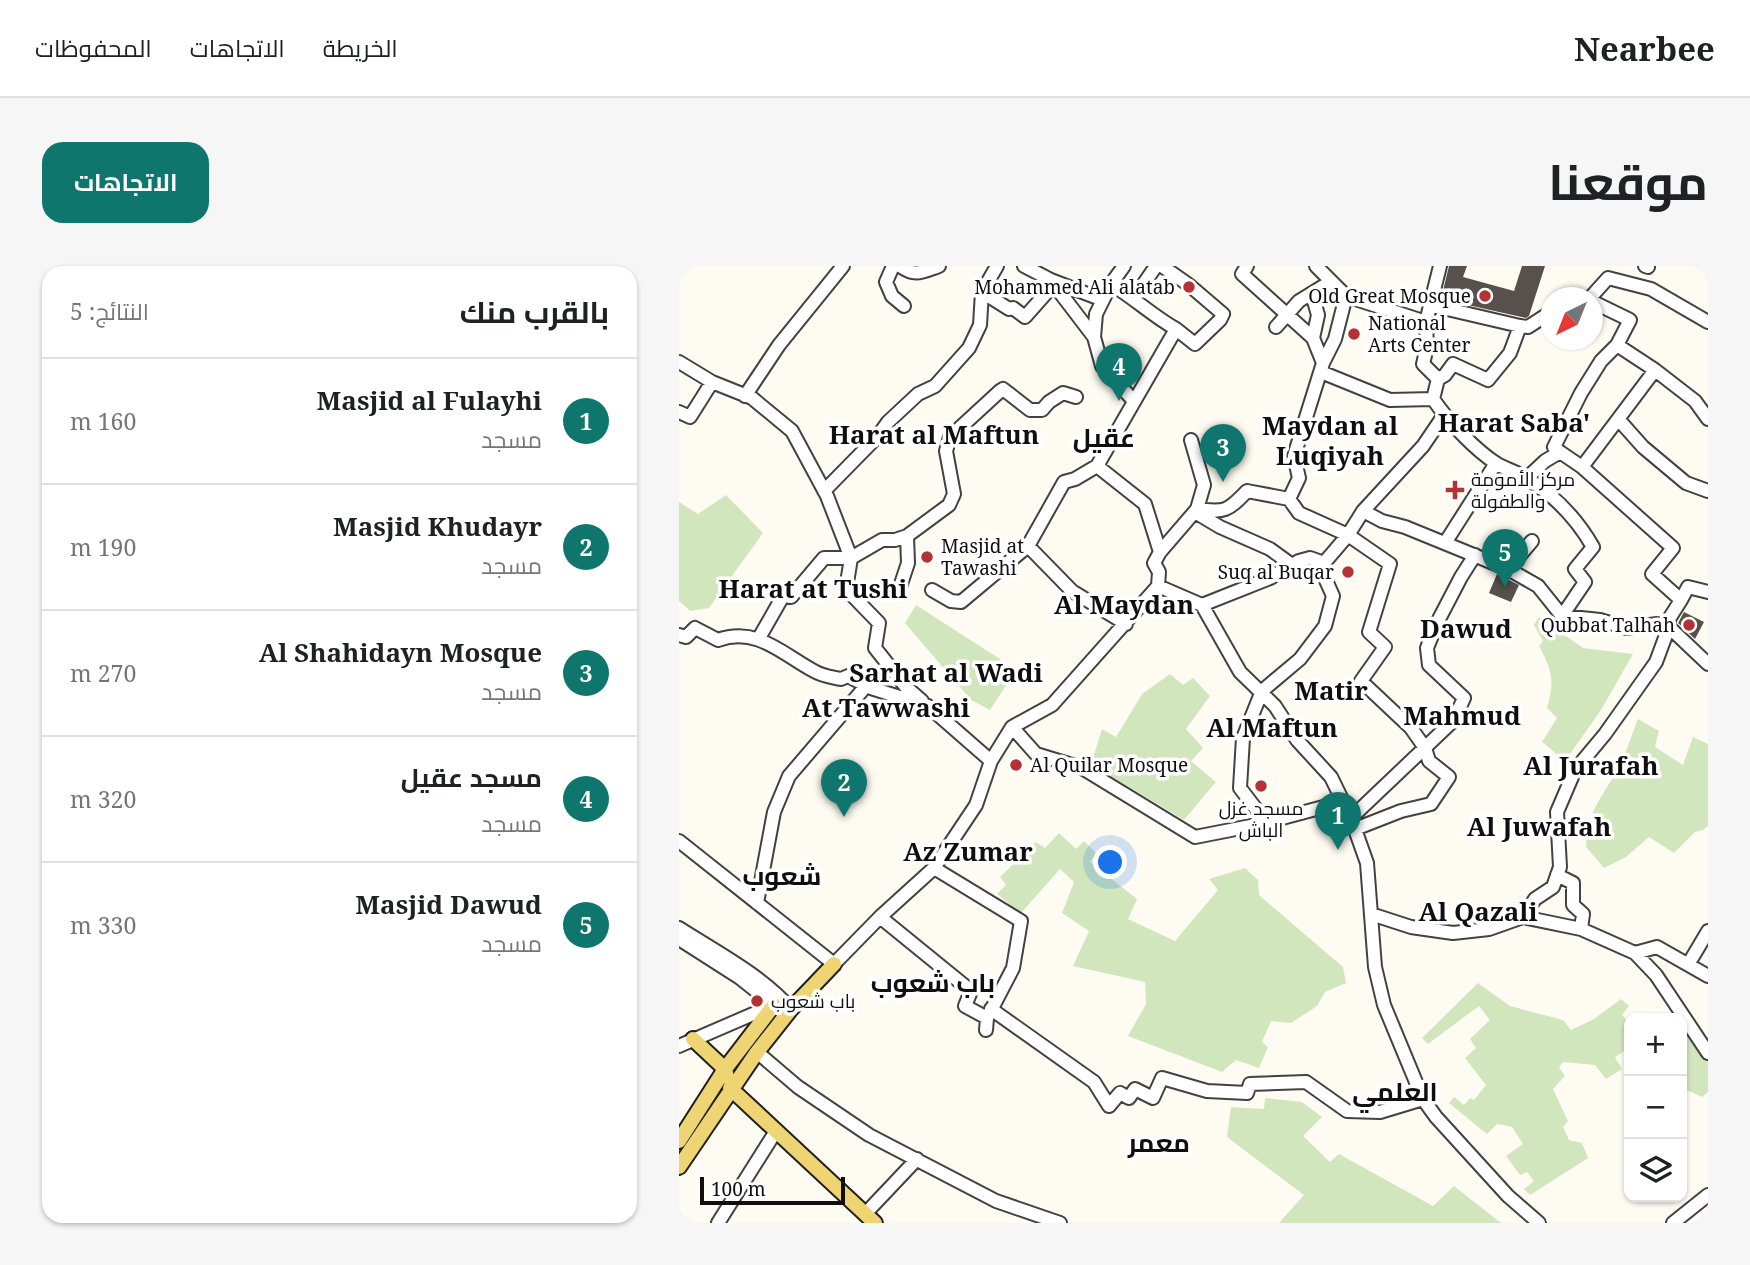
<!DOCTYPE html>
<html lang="ar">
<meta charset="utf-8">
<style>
:root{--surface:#fff;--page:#f6f6f6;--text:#202124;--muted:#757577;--line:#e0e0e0;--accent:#0f766e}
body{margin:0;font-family:"Noto Serif",Cairo,serif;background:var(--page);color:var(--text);direction:rtl}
.controls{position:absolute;right:21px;bottom:21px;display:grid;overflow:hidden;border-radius:14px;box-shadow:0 2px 5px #0004}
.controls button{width:63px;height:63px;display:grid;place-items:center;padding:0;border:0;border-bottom:2px solid var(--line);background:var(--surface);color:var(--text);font:35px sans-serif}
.compass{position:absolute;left:861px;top:21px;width:63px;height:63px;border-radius:50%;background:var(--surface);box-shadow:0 2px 5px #0004;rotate:223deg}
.scale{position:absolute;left:21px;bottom:18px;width:145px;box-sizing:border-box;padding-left:7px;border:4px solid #0f0f0f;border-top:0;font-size:19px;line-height:24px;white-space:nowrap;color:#0f0f0f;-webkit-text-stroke:5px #fff;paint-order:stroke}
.you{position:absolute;left:432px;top:597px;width:24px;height:24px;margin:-18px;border:5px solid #fff;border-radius:50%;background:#1a73e8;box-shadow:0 0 0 10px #1a73e833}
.badge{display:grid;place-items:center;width:46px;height:46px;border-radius:50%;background:var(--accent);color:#fff;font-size:23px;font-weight:700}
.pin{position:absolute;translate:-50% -58px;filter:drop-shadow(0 2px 4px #0008)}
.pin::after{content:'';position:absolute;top:37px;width:24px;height:21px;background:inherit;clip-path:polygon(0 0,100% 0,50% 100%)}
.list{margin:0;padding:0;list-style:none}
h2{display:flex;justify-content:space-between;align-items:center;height:91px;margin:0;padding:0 28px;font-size:30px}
h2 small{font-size:23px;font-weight:400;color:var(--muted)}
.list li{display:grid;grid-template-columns:46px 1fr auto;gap:21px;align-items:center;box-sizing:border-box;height:126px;padding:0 28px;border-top:2px solid var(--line)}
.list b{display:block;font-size:26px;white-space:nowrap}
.list p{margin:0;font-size:23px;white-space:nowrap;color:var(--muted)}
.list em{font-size:23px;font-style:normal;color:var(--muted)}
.icon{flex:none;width:38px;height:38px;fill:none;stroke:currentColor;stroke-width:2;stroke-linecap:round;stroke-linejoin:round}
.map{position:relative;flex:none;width:1029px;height:957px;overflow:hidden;direction:ltr;border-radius:21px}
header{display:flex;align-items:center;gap:42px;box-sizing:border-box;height:98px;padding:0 35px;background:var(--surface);border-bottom:2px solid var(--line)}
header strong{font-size:33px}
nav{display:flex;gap:38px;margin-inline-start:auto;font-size:24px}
.intro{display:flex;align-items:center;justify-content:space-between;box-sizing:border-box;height:168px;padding:0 42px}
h1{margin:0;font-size:49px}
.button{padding:18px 32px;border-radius:21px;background:var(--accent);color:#fff;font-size:24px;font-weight:700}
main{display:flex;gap:42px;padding:0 42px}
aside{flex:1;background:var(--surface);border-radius:21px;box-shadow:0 2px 5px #0004}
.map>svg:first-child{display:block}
.green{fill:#d1e6bd}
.building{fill:#57504c}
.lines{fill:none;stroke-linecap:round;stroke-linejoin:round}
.minor-casing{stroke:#424242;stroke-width:16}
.major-casing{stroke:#202020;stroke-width:18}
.minor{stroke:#fff;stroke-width:12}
.major{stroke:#eed472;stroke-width:14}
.poi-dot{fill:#b53133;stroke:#fff;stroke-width:2.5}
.labels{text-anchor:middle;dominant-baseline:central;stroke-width:7;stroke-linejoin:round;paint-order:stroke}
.poi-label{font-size:19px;fill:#0f0f0f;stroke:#fff;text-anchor:start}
.district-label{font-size:26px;font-weight:bold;fill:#0f0f0f;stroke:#fff}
</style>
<header>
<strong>Nearbee</strong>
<nav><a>الخريطة</a><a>الاتجاهات</a><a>المحفوظات</a></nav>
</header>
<div class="intro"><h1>موقعنا</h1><a class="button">الاتجاهات</a></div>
<main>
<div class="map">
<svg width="1029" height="957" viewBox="0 0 1029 957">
<rect width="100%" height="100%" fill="#fefcf2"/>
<!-- green -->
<path class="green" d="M47,229L84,267L30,342L11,345L0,335V236L19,248Z
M237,339L321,393L330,408L328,418L311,444L292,434L226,357Z
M860,351L904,382L954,388L922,444L886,495L863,476L878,452L868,442C876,415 873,404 860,380L864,375L855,359Z
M491,408L504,419L514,412L531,430L507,463L524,482L512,495L537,516L505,554L412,498L423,463L437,471L463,428Z
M959,453L980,465L976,481L1004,499L1014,471L1029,478V560L1024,564L1016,566L995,587L970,571L947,591L925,602L907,581C909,541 924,532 940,500C948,485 953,468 959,453Z
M380,567L397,583L405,575L417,587L411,596L458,633L449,653L496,675L539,624L530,613L566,602L579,614L580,629L664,701L667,717L646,726L638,740L612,757L592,755L583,776L589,781L580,802L557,794L543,806L449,770L467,738L466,716L394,700L410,665L383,647L395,616L381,603L342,647L318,628L327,619L321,611L357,576L366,582Z
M799,717L831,740L884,754L892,764L915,753L942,733L950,740L943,749L950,756V788L947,784L936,791L943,803L927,813L916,799L884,796L880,801L886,810L874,823L889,855L884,861L890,874L903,877L909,892L851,929L845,923L855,915L848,906L841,909L827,890L844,878L833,861L818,858L808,868L770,837L775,831L785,839L791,832L795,834L807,819L786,792L797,782L791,773L811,754L800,740L749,778L743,772Z
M1010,759L1029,789V826L1023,831L1003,822V763Z
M586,832L623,836L643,851L624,870L651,896L660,888L754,940L775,920L822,957H600L625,929L548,871L552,841L585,843Z"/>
<!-- building -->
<path class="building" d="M770,0H788L784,11L835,25L843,0H866L850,50L847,52L762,33Z
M818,308L840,319L832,336L810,327Z
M1005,346L1025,356L1016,373L999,357Z"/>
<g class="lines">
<defs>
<path id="minor" d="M214,0L207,16L213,30L225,40
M221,0C236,11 243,6 260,0
M345,0L372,14L424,34
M445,0L432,18L417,48L415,71L423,100L454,134
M568,0L563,8L634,72
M637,0L667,30
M966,0L969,1
M373,16L415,71
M432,18C455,32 474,50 497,63
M303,26L330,43L334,42L346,51L369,25L372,14
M633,28L639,49L634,72L644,97
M455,32L477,0
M911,32L929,12L972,23L1029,56
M751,39L841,60L849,61L872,46
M747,56L748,81L744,98L759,113L754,133C769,155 795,183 818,198C827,203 838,206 847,212C875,229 898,253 914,281L896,303L906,316L883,350
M597,61L620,35L651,16
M938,79L976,104L1016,135L1029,153
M0,96L33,116L73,132L113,165L148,230L172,292L203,274H216L228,270L270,239L275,228L267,185L271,171L321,125L324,123L351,144H363L370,136L384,127L397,131
M642,106L711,134L754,133
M759,113L766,109L774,98L809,114L831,87L841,60
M66,130L100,79L164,0
M0,146L11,151L33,116
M940,154L964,181L1007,217L1029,225
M512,174L525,219L518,243
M881,186L903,201L994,282L973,308L1002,334L1009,321L1029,326
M903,201L976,104
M848,212L866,195L881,186L875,181L902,127L922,95L938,79L951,54L914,36
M145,225L199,170L209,156L239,128L256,120L290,82L301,59L303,26L318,0
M684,245L703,255L726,261L829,303L859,320L883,350L921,354L948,362L978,358L990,361L1029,398
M516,246L541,261L591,283L613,299
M766,277L817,197
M349,280L393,325L447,358
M481,286L466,238L418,200L497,63L516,78L541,54L544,48L510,19L483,0
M829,303L853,275
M479,320L480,306L475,297L481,286L518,243C546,247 549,245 568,225L610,233
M221,321L229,297L228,270
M253,324L272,335L282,336L349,280L385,216L396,213L418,200
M523,339L561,406L596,440L618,474L652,511L672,552L688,597L696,701L705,739L744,833L757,851L829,930L860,957
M0,369L7,371L16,362L39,374C78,360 103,388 135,405C143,410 153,411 162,413L169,410L192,422L249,440L312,495
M80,372L104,330L112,331L145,292H172L167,323L200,357L196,382L227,421L243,435
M333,461L357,488L403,502L516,571L577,559L663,536
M672,552L775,454L785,432L750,399L748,382L758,357L782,311L796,289
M587,556L561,522L564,472L583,425L621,393L646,360L654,330L645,310V297
M676,563L722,545L752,538L770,511L750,495L746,482L732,462L682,415L706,381L690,366L711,298L669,269L684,245L744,180L765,149
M0,575L155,698L201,651L255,602L297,539L312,495L333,461L373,439L479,320L523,339L591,312L620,295L631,292L645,297L669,269L620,247L610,233L620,212L615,190L644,97L656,73L667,30L747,56L761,0
M255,602L342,655L334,702L308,752L307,764
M878,609L894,617V639L904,648L902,663
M78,637L95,546L110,510L187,420
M692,648L732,661L774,667L810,663L844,651L856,633L874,621L881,601L878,546L896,504L926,468L977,396L990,361V353L1002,334
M201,651L292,725L286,740L308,752
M844,651L902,663L956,687L978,681L1029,710
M0,662C39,687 82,709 112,743
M0,673L61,712L95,739L0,780
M956,687L977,709L1029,787
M1010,697L1029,665
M312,743L415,816L430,840L441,827L450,832L456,823L474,832L483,812L528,825L568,827L571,818L627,816L668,845L701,846L744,833
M78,786L119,821L190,869L317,935L381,957
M186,948L238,893
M39,957L97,865
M994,957L1029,929"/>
<path id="major" d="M14,773L46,803L48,811
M51,822L196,957
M0,875L46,803L95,739
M0,901L78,786L112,743L155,698"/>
</defs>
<!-- minor casing -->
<use href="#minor" class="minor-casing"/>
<!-- major casing -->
<use href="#major" class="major-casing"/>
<!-- minor -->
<use href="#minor" class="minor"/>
<!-- major -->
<use href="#major" class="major"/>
</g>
<!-- markers -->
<g class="poi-dot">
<circle cx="510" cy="21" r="7"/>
<circle cx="806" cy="30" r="7"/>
<circle cx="675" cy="68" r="7"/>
<path d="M772.5 213.5h7v7h7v7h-7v7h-7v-7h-7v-7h7z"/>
<circle cx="248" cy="291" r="7"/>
<circle cx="669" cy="306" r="7"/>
<circle cx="1010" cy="359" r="7"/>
<circle cx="337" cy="499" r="7"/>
<circle cx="582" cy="520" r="7"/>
<circle cx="78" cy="735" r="7"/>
</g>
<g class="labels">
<!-- poi labels -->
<g class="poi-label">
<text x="496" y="21" text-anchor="end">Mohammed Ali alatab</text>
<text x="792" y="30" text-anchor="end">Old Great Mosque</text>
<text x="689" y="57">National<tspan x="689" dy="22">Arts Center</tspan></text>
<text x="792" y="213">مركز الأمومة<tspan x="792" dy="22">والطفولة</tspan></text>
<text x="262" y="280">Masjid at<tspan x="262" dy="22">Tawashi</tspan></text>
<text x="655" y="306" text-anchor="end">Suq al Buqar</text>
<text x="996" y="359" text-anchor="end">Qubbat Talhah</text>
<text x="351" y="499">Al Quilar Mosque</text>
<text x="582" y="542" text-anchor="middle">مسجد غزل<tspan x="582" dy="22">الباش</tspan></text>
<text x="92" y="735">باب شعوب</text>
</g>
<!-- district labels -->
<g class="district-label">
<text x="835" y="156">Harat Saba'</text>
<text x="651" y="159">Maydan al<tspan x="651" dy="30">Luqiyah</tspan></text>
<text x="255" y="168">Harat al Maftun</text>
<text x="425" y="171">عقيل</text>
<text x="134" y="322">Harat at Tushi</text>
<text x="445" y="338">Al Maydan</text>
<text x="787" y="362">Dawud</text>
<text x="267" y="406">Sarhat al Wadi</text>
<text x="652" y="424">Matir</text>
<text x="207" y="441">At Tawwashi</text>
<text x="783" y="449">Mahmud</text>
<text x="593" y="461">Al Maftun</text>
<text x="912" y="499">Al Jurafah</text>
<text x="860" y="560">Al Juwafah</text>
<text x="289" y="585">Az Zumar</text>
<text x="103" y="609">شعوب</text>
<text x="799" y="645">Al Qazali</text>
<text x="254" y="716">باب شعوب</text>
<text x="716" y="825">العلمي</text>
<text x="480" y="876">معمر</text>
</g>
</g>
</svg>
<div class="controls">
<button>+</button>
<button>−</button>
<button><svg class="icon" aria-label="layers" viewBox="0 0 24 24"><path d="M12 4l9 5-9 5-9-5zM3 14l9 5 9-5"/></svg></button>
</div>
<svg class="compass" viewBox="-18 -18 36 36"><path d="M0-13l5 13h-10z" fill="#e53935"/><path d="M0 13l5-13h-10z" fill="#757577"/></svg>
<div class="scale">100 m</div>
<div class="you"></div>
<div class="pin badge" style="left:659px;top:584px">1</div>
<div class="pin badge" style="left:165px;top:551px">2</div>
<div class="pin badge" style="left:544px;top:216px">3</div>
<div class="pin badge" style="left:440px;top:135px">4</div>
<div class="pin badge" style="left:826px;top:321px">5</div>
</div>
<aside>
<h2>بالقرب منك<small>النتائج: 5</small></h2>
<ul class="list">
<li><span class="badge">1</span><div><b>Masjid al Fulayhi</b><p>مسجد</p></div><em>160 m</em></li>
<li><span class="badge">2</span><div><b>Masjid Khudayr</b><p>مسجد</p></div><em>190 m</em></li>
<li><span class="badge">3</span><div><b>Al Shahidayn Mosque</b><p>مسجد</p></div><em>270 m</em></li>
<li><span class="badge">4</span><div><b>مسجد عقيل</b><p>مسجد</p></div><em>320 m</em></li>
<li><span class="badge">5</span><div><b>Masjid Dawud</b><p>مسجد</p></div><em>330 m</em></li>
</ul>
</aside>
</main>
